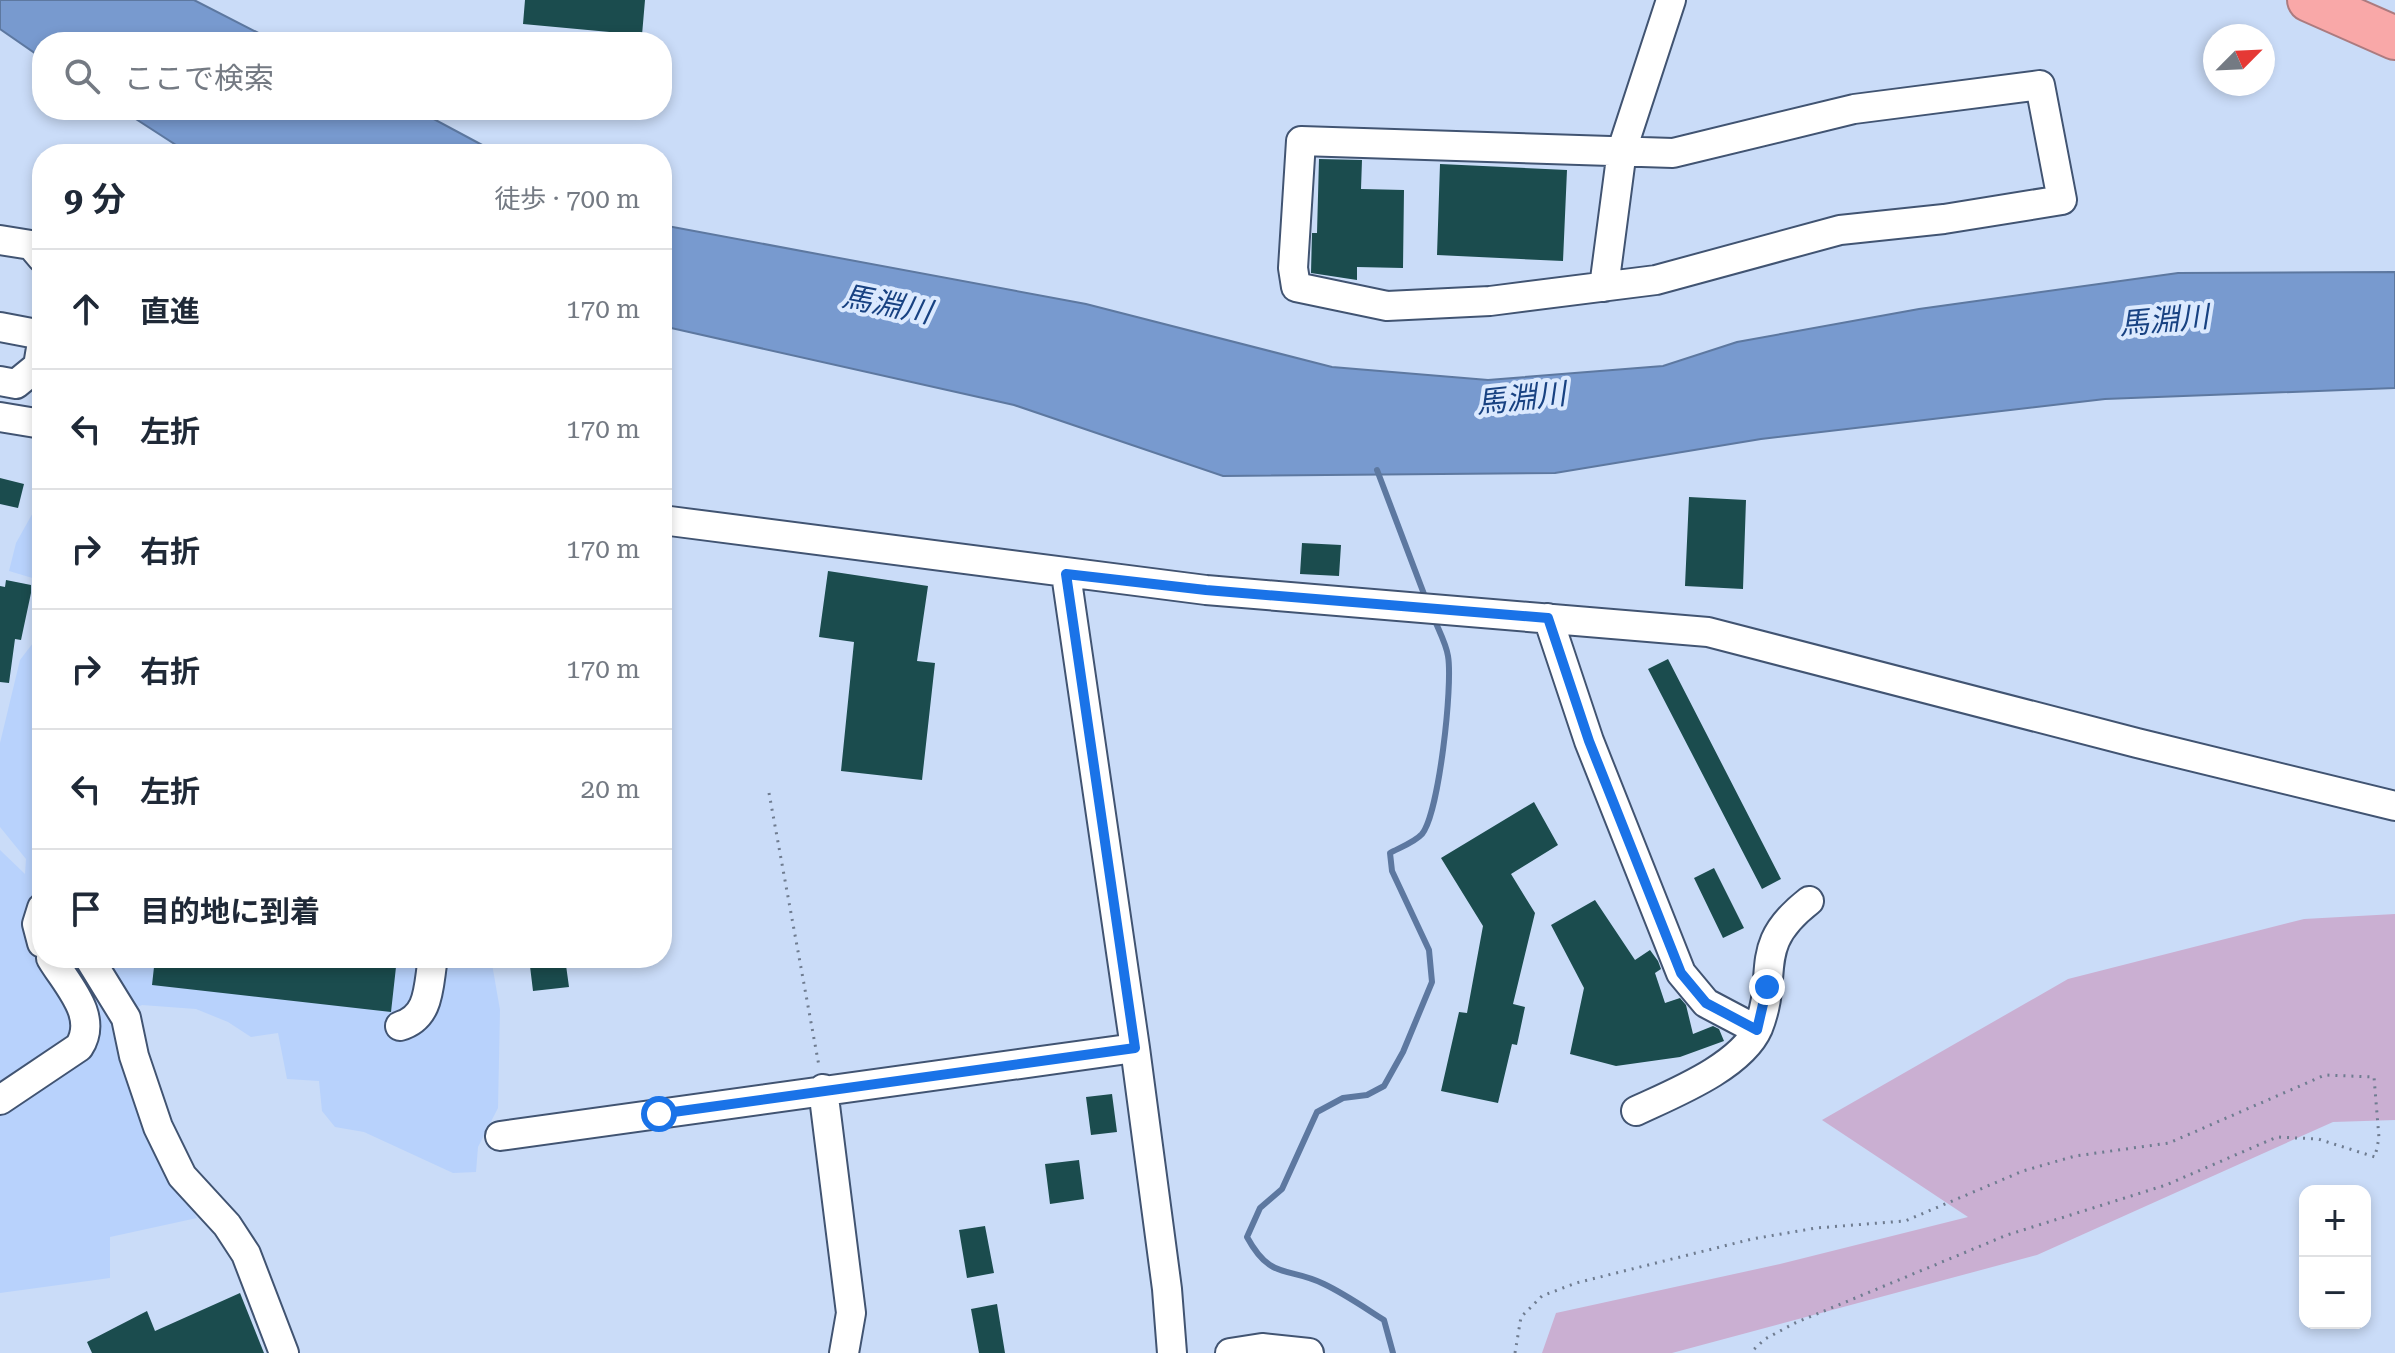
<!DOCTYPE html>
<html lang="ja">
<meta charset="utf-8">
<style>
:root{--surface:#fff;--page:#f2f2f3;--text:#1f2937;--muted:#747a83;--line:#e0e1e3}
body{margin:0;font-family:"Roboto Serif","Noto Sans JP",serif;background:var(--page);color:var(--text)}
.controls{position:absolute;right:24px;bottom:24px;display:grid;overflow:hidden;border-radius:16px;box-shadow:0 4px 12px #0003}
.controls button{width:72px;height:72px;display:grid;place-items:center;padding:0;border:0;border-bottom:2px solid var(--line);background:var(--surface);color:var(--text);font:40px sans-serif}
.compass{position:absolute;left:2203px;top:24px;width:72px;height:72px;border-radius:50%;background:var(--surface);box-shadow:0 4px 12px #0003;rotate:66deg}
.stop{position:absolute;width:24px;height:24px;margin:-18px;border:6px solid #1a73e8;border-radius:50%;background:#fff}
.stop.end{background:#1a73e8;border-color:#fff;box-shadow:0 2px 8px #0008}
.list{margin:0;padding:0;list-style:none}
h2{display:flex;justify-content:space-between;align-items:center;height:104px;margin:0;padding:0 32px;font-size:34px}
h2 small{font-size:26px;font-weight:400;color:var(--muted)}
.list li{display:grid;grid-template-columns:52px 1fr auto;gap:24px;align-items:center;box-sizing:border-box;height:120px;padding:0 32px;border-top:2px solid var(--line)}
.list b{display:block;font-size:30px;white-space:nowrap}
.list em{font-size:26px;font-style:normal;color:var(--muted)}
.icon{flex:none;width:44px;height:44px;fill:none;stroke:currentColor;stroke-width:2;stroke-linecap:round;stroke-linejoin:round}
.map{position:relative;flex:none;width:2395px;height:1353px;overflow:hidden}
.search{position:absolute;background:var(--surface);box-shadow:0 4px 12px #0003;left:32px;top:32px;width:640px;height:88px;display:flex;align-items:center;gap:20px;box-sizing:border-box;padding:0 28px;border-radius:32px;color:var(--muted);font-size:30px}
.panel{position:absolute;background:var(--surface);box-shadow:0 4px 12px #0003;left:32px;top:144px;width:640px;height:824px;border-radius:32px}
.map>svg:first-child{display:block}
.built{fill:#b8d2fc}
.green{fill:#caafd2}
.water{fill:#789acf;stroke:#5d78a0;stroke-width:2}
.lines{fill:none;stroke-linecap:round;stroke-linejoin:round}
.stream{stroke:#5d78a0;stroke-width:6}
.building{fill:#1b4c4e}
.minor-casing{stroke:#415472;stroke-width:32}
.highway-casing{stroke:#ac7b7f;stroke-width:46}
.path{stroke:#6f7c90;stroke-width:3;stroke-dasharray:2 6;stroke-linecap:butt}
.minor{stroke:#fff;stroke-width:28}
.highway{stroke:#f9a8a8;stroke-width:42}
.route{stroke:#1a73e8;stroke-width:10}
.labels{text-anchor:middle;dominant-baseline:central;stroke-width:8;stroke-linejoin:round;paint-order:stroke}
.water-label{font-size:30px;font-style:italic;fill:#184282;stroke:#dbe9fe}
</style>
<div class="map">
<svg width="2395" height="1353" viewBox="0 0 2395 1353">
<rect width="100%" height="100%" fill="#cadcf8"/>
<!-- built -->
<path class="built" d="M40,500H42V958H491L500,1010L498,1108L478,1147L476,1172L453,1173L364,1132L335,1127L322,1111L319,1081L287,1079L278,1033L251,1037L228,1022L196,1009L142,1005L116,1017L153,1140L197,1218L110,1237V1278L0,1293V850L25,874L26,859L0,827V743L20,660L36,639L42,616L39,580L9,571L16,543Z"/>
<!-- green -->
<path class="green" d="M2395,914V1120L2333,1122L2037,1255L1672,1353H1542L1556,1313L1780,1264L1968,1217L1822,1120L2068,979L2304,919Z"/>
<!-- water -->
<path class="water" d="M0,0H194L276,42H42V58L0,29Z
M122,110H417L499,154H190Z
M662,225L1086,304L1332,367L1488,380L1663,366L1737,342L1919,309L2178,273L2395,272V388L2105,399L1761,439L1555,473L1223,476L1014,405L662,326Z"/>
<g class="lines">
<!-- stream -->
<path class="stream" d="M1377,470L1427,602
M1393,1353L1384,1320C1365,1308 1345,1294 1324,1284C1287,1266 1271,1281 1247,1237L1260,1208L1282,1189L1317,1112L1343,1098L1367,1095L1384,1086L1403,1052L1432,982L1429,950L1392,871L1390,853C1399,848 1415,842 1422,834C1439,813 1453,685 1448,656C1446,643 1438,629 1433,616"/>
</g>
<!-- building -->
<path class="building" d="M525,0H645L642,35L523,24Z
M1319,159L1362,160L1361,189L1404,190L1403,268L1357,267V280L1311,273L1312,233H1317Z
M1440,164L1567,170L1563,261L1437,255Z
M0,478L24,484L18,508L0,504Z
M1689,497L1746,500L1743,589L1685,586Z
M1302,543L1341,545L1339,576L1300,574Z
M828,571L928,586L917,661L935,663L922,780L841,771L854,642L819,637Z
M6,580L31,585V593L21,640L15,639L9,683L0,682V586L5,587Z
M1668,659L1781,879L1762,889L1648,669Z
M1534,802L1558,845L1511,874L1535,913L1513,1004L1525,1007L1517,1045L1512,1044L1498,1103L1441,1091L1459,1012L1467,1013L1483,926L1441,858Z
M1714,868L1744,928L1723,938L1694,878Z
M1595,900L1635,960L1650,950L1658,961L1661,969L1655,973L1665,1003L1680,998L1686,1005L1693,1034L1713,1026L1719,1029L1724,1041L1680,1057L1616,1066L1570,1054L1584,988L1551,925Z
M155,958H397L391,1012L152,985Z
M529,958H565L569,987L533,991Z
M1112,1094L1117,1132L1091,1135L1086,1097Z
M1079,1160L1084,1199L1050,1204L1045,1164Z
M985,1226L994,1273L967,1278L959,1230Z
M240,1293L264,1353H92L87,1342L147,1311L155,1331Z
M997,1304L1005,1353H979L971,1309Z"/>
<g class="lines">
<defs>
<path id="minor" d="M2040,85L2062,200L1944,219L1840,230L1656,280L1490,301L1387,306L1296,287L1293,268L1301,141L1673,153L1854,109Z
M0,240L31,245L42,258
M1604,287L1622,150L1671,0
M0,327L42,335
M0,381L16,384L38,366L42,342
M0,417L42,424
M662,520L1206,590L1708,632L2137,743L2395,806
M1066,574L1135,1048L1167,1289L1172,1353
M1548,618L1589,741L1681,973L1706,1003L1757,1030
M42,908L37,924L42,943
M89,958L126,1018L134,1056L158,1127L182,1176L227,1225L246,1254L284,1353
M400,1026C431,1017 428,985 433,958
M823,1089L851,1313L844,1353
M0,1100L79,1047C99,1016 67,985 51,958
M1636,1111C1672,1094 1741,1067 1758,1028C1780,973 1750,947 1809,901
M500,1136L1135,1048
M1230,1353L1262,1348L1309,1353"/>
<path id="highway" d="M2309,0L2395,38"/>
</defs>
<!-- minor casing -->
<use href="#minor" class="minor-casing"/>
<!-- highway casing -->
<use href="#highway" class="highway-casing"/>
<!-- path -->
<path class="path" d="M769,793L819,1066
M1515,1353L1521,1317L1542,1296L1576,1283L1752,1239L1816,1228L1905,1221L2023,1171L2075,1156L2169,1143L2325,1075L2374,1077L2379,1138L2375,1157L2318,1139L2277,1137L2166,1185L2007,1235L1795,1323L1765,1339L1750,1353"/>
<!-- minor -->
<use href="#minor" class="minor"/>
<!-- highway -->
<use href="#highway" class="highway"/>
</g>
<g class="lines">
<!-- route -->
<path class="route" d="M659,1114L1135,1048L1066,574L1206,590L1548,618L1589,741L1681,973L1706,1003L1757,1030L1767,987"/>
</g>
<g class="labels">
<!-- water labels -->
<g class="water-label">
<text transform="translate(887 304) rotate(11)">馬淵川</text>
<text transform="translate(2164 320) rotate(-5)">馬淵川</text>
<text transform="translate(1521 398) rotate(-6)">馬淵川</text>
</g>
</g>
</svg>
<div class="controls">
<button>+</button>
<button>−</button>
</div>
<svg class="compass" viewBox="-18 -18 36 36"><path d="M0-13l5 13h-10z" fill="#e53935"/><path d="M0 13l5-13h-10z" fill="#747a83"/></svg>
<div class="stop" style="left:659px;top:1114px"></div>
<div class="stop end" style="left:1767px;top:987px"></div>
<div class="search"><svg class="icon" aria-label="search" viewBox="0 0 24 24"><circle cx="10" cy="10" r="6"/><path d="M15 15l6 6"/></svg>ここで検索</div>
<section class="panel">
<h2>9 分<small>徒歩 · 700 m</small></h2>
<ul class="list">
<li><svg class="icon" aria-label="ahead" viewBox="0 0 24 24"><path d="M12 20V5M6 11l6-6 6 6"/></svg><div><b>直進</b></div><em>170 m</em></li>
<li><svg class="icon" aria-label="left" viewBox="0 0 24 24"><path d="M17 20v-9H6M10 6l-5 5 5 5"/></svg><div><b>左折</b></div><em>170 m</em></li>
<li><svg class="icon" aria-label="right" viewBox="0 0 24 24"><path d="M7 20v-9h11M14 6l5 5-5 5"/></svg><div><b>右折</b></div><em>170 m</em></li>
<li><svg class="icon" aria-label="right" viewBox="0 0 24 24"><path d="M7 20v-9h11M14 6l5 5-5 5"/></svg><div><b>右折</b></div><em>170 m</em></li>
<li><svg class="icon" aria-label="left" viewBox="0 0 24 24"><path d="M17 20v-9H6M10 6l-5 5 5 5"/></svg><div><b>左折</b></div><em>20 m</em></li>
<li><svg class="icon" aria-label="arrive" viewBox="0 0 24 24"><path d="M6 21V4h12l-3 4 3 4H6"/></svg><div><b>目的地に到着</b></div></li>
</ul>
</section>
</div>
